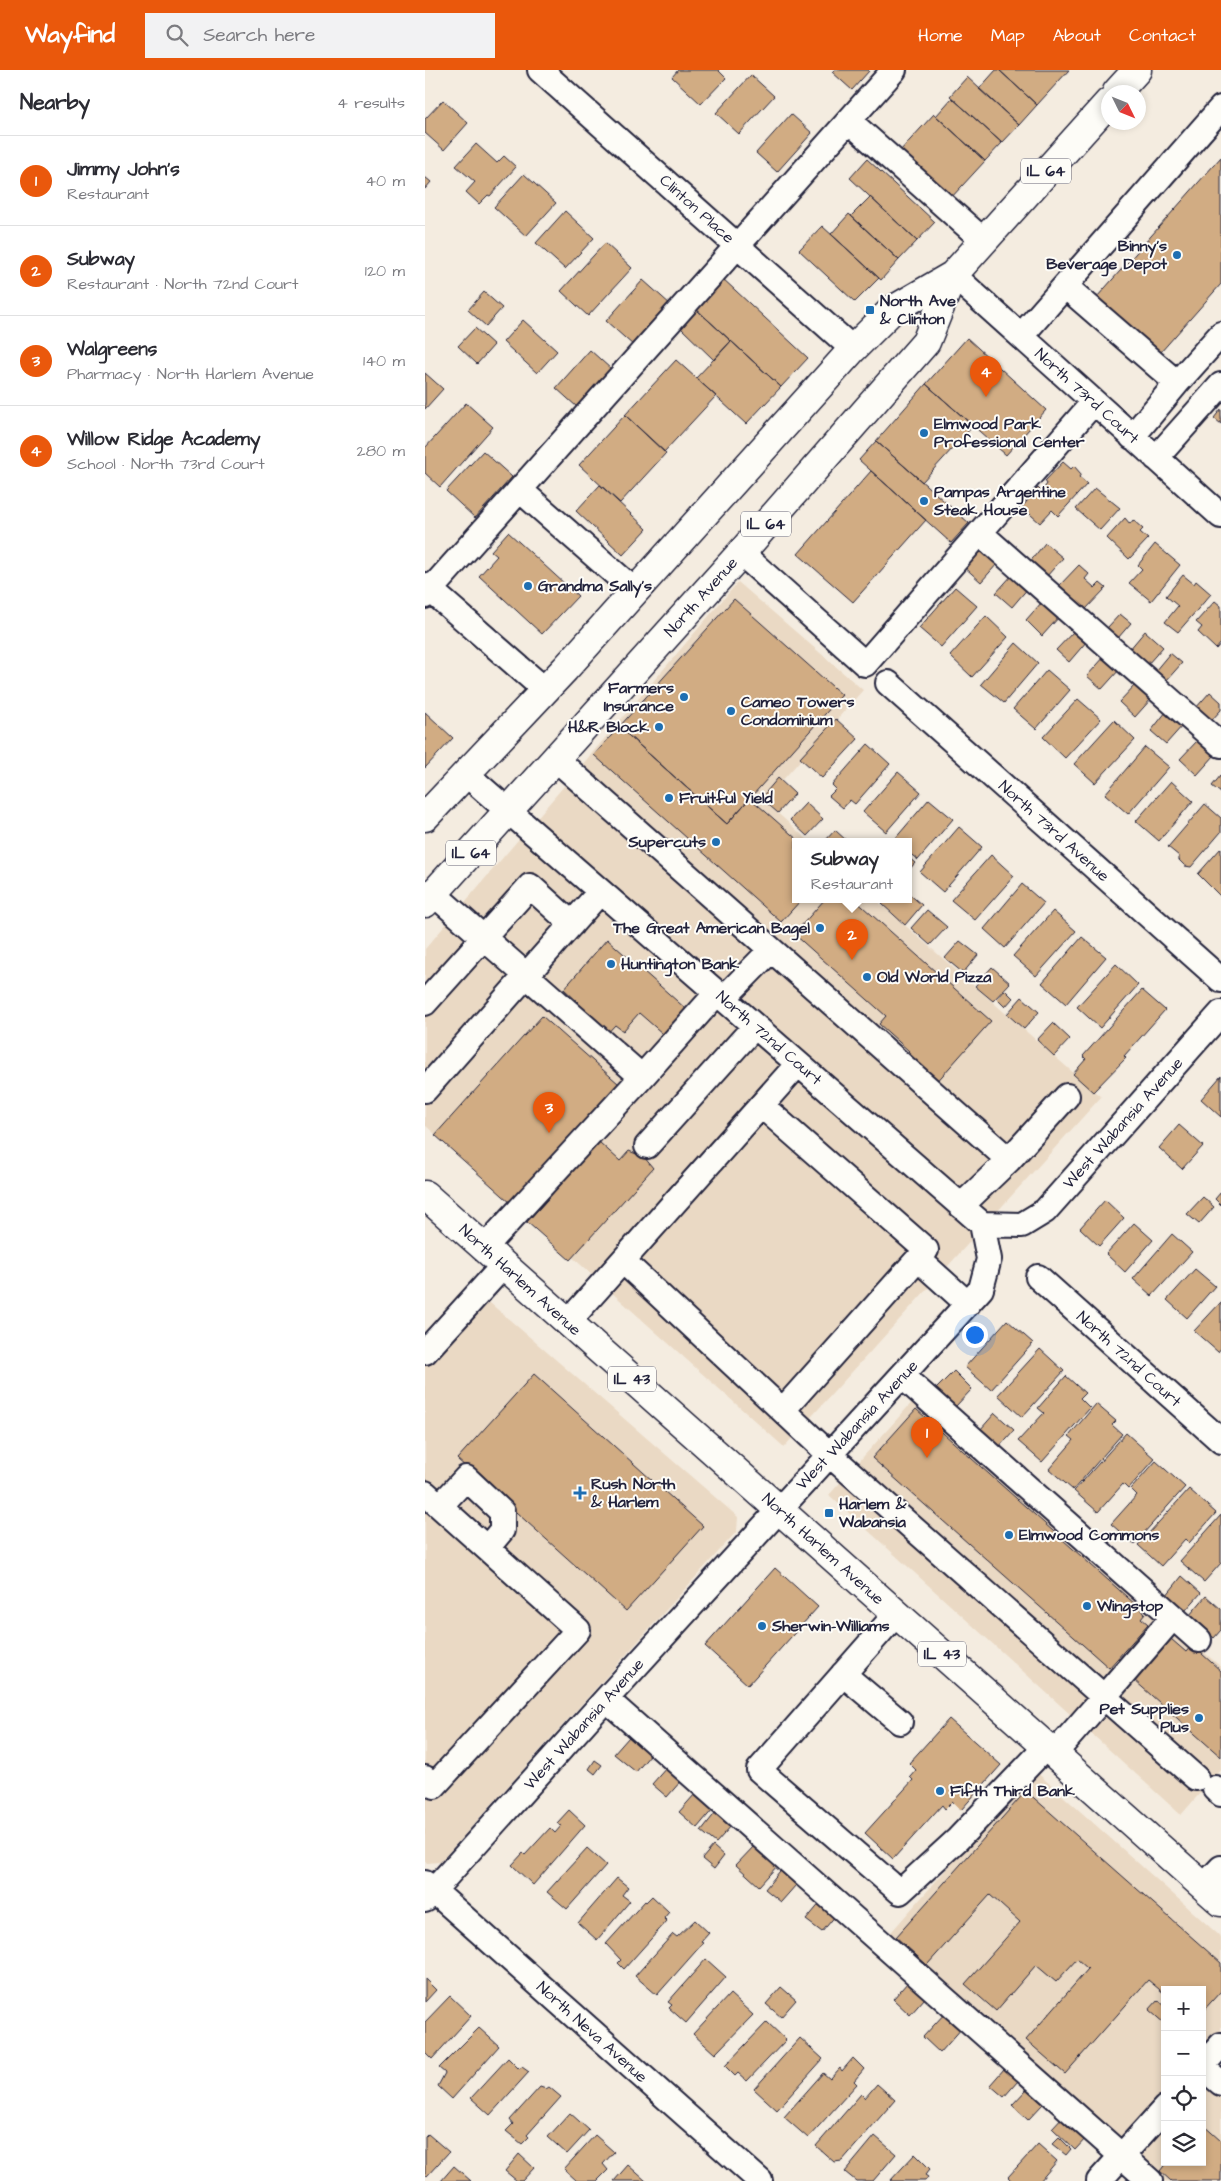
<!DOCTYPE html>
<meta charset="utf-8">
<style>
:root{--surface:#fff;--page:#f2f2f3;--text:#2b2b33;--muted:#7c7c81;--line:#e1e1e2;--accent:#ea580c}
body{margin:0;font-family:"Architects Daughter",sans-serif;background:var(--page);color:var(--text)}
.controls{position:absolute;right:15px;bottom:15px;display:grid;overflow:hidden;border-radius:0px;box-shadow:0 2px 8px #0003}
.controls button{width:45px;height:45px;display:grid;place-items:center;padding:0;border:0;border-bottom:1px solid var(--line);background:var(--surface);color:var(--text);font:25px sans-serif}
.compass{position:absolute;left:676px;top:15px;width:45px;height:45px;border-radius:50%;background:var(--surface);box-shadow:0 2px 8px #0003;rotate:133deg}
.you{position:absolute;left:549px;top:1264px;width:18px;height:18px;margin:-12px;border:4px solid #fff;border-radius:50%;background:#1a73e8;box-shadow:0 0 0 8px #1a73e833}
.badge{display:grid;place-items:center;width:32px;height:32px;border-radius:50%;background:var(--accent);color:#fff;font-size:16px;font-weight:700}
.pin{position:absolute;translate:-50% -41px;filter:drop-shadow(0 1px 2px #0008)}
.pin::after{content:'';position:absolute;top:26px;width:18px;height:15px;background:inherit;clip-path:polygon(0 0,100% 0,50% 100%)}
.popup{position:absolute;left:367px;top:768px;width:120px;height:65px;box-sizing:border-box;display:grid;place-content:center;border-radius:0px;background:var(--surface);filter:drop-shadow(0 1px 4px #0005);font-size:16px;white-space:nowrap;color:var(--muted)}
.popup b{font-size:19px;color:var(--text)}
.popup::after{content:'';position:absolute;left:50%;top:100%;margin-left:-10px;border:10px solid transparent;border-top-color:var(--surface)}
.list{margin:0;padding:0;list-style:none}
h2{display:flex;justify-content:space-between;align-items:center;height:65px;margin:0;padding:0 20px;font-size:21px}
h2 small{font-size:16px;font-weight:400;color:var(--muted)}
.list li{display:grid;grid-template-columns:32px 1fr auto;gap:15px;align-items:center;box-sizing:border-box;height:90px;padding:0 20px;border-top:1px solid var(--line)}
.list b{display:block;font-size:19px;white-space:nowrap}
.list p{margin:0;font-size:16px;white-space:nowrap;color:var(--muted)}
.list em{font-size:16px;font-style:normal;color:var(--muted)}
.icon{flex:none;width:28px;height:28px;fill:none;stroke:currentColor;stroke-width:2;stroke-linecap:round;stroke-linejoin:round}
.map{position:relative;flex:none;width:796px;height:2111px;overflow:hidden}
header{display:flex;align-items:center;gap:30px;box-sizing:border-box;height:70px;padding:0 25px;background:var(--accent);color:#fff}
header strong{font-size:24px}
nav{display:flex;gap:28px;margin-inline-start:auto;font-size:18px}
.search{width:350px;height:45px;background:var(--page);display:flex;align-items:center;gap:12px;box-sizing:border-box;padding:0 18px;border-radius:0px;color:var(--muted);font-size:19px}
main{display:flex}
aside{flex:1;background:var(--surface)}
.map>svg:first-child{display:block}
.built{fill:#ead9c4;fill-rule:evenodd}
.building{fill:#d1ac83;stroke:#22223b}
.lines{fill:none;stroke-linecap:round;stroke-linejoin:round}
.minor-casing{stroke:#22223b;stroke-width:28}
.major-casing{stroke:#22223b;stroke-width:31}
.minor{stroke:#fdfcf7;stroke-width:24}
.major{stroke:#fdfcf7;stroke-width:28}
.poi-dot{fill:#1f6fb2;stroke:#fdfcf7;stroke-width:2}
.labels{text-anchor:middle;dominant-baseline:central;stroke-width:4;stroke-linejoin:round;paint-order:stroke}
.shield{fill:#fdfcf7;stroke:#646373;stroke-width:1}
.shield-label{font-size:15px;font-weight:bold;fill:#22223b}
.street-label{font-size:16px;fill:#22223b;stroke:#fdfcf7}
.poi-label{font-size:16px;font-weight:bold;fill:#22223b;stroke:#fdfcf7;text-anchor:start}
</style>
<header>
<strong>Wayfind</strong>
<div class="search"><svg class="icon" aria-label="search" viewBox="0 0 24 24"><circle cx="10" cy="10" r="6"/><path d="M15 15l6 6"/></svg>Search here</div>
<nav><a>Home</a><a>Map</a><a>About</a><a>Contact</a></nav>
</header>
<main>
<aside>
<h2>Nearby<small>4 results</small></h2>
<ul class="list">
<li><span class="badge">1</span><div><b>Jimmy John's</b><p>Restaurant</p></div><em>40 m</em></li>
<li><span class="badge">2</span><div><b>Subway</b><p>Restaurant · North 72nd Court</p></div><em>120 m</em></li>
<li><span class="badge">3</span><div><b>Walgreens</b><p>Pharmacy · North Harlem Avenue</p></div><em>140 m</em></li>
<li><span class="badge">4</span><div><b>Willow Ridge Academy</b><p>School · North 73rd Court</p></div><em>280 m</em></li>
</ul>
</aside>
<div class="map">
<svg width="796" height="2111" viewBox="0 0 796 2111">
<rect width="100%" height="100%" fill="#f4ece0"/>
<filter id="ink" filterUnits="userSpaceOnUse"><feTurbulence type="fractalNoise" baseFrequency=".02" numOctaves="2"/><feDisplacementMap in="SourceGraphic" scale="10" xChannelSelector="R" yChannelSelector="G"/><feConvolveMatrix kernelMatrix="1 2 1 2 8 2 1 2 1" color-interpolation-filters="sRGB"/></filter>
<g filter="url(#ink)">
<!-- built -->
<path class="built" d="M313,512L438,620L339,731L384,771H371V829H450L676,1027L359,1377L0,1055V879Z
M43,1214L313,1447L312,1461L15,1792L2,1793L0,1791V1261Z
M490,1329L796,1597V1699L756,1745L404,1425Z
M609,1700L796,1867V2111H737L460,1869ZM740,1920H777V2092H740Z"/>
<!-- building -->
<path class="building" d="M253,0H293L301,8L276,34L247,7Z
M409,0H443L444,1L427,20L407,2Z
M571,0H574L612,35L594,55L554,19Z
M574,0H644L612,35Z
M326,5L349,26L314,64L291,43Z
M542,7L594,55L577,73L525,26Z
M527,28L577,73L560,91L511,46Z
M18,30L43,53L19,80L0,63V49Z
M366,44L387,63L352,102L331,83Z
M509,44L560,91L525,129L474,82Z
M51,74L72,93L79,86L91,97L65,126L63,125L54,134L41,122L50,112L31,96Z
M796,87V214L735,283L672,227Z
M442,89L510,152L492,171L425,108Z
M99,104L131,133L101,166L69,137Z
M0,107L6,112L0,119Z
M445,127L492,171L474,190L426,146Z
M140,141L169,168L140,199L111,173Z
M424,144L474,190L456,210L406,164Z
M397,156L454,208L430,232L374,180Z
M180,173L207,198L163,246L136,221Z
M296,207L383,288L356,317L269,237Z
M218,210L246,235L209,276L181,251Z
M59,222L77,238L61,256L43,240Z
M272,240L306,271L289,290L256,258Z
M98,250L132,281L112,303L78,272Z
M50,258L69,275L52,294L33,276Z
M542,268L621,340L581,385L501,314Z
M306,271L356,317L321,354L271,308Z
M165,280L186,299L152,337L131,318Z
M251,290L291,326L239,382L200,345Z
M0,303L18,319L0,339Z
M501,314L548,356L497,412L451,371Z
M41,333L68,357L15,417L0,403V378Z
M796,339V354L789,348Z
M200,345L241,383L195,433L154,395Z
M451,371L544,453L526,473L434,390Z
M58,381L87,407L50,448L21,421Z
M638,392L646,399L649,396L656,404L654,407L662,414L633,446L627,440L615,453L597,437L613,418L620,425L623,421L619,418L622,414L620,411Z
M446,401L501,450L428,532L373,484Z
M175,415L222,459L198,485L151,441Z
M670,418L695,438L675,460L651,439Z
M700,448L705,454L708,450L718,459L715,462L723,469L704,489L682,468Z
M83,462L153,526L117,564L54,506L72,486L66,481Z
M620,473L638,488L621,507L604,493Z
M730,474L755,495L726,531L704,513L717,499L713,495Z
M554,476L573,493L556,512L537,495Z
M654,495L664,504L660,509L670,518L675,513L681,518L659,541L633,517Z
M588,504L604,517L587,537L571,523Z
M758,505L769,514L771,511L786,524L753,562L740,552L753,536L741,526Z
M530,517L552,536L516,577L494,558Z
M309,529L417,625L302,754L194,657Z
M790,531L796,536V573L791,579L773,562L777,557L771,552Z
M617,532L635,546L617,566L601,550Z
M695,544L706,553L693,568L682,558Z
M561,546L583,567L547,607L525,586Z
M650,560L662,571L644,592L631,580Z
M720,561L738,577L722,595L704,580Z
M591,573L613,593L579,633L556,614Z
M745,583L757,593L741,611L730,601Z
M680,586L695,599L677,619L662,606Z
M622,600L645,620L611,659L588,639Z
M711,614L727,628L710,647L694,632Z
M785,622L796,632V640L785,652L770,639Z
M653,629L676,649L640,688L618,667Z
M0,642L28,668L0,698Z
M741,642L758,655L741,674L726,661Z
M411,649L433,669L397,708L375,688Z
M689,650L710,670L670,713L649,694Z
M194,657L302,754L325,728L374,771H371V829H377L356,852L169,685Z
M773,670L790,685L772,705L755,689Z
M443,674L465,694L430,734L425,730L418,738L404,726L411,719L407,715Z
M720,677L744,697L703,744L680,724Z
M473,702L496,722L461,762L438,742Z
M796,705V723L787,716Z
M353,708L370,724L353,743L336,728Z
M746,711L768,731L734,771L711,751Z
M504,729L528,749L493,790L483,782V771L469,770Z
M381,733L398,749L382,766L365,750Z
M780,734L796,748V762L766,797L760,796L754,790V786L743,777Z
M534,757L557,777L518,822L495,802Z
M410,760L422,771H400Z
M796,778V825L795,826L773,804Z
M566,785L589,806L550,850L526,830Z
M483,787L490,793L483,801Z
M597,814L619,833L580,878L559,859Z
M483,823L497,835L480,855L457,834L462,829H483Z
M400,829H429L566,951L509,1015L478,987L484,981L454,954L461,946L369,864Z
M502,840L522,857L505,875L486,858Z
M628,841L651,861L611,906L588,886Z
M657,867L681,887L641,934L617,913Z
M182,869L261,939L238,964L214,943L198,961L190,955L179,967L147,940L154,933L139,919Z
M535,871L553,885L538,903L520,888Z
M691,894L713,915L675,958L652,937Z
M567,897L585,913L568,931L550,916Z
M580,920L588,928L580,937L572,929Z
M717,920L740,940L699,986L701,988L668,1022L648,1004L661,989L658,986Z
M597,927L614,942L599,959L582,944Z
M117,946L194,1014L87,1134L10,1065Z
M628,953L645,969L629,986L612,970Z
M796,1006V1047L776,1029Z
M754,1055L778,1076L757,1099L734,1078Z
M174,1072L195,1091L204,1081L219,1087L228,1098L145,1190L102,1152Z
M796,1122V1135L790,1129Z
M778,1127L789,1137L774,1154L762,1144Z
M680,1130L699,1148L674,1176L655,1158Z
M709,1153L728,1170L700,1202L681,1184Z
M747,1164L767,1182L727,1226L708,1209Z
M770,1199L790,1216L762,1248L742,1230Z
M796,1232V1278L793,1282L769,1261Z
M582,1250L608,1273L566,1320L540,1297Z
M615,1279L639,1301L597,1347L573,1325Z
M529,1301L547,1319L530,1337L511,1319Z
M109,1304L278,1456L201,1541L32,1389Z
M641,1306L660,1323L655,1328L665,1338L617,1392L593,1371L619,1343L613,1338Z
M671,1334L691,1351L687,1355L697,1364L648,1420L624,1399L649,1370L644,1366Z
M491,1339L720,1543L716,1548L723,1554L684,1598L447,1388Z
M570,1343L589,1360L574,1377L555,1360Z
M701,1363L730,1389L703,1419L698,1414L673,1442L649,1421Z
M731,1391L760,1417L709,1474L686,1454L712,1425L706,1419Z
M764,1419L791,1443L764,1473L760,1469L736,1496L713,1475Z
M796,1445V1493L779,1512L755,1491Z
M350,1498L393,1537L323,1615L280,1576Z
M757,1506L776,1523L760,1541L741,1526Z
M781,1526L796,1539V1560L789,1568L764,1546Z
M746,1569L761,1582L767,1575L796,1601V1687L709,1610Z
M524,1649L576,1695L536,1740L527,1732L520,1739L517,1735L468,1789L440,1763L488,1710L485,1707L491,1700L484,1693Z
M204,1667L225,1685L211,1702L189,1684Z
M170,1690L177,1695L170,1704L164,1699Z
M242,1697L256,1711L242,1727L227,1714Z
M601,1721L796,1893V1921L777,1942V1920H740V1924L723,1910L640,2004L601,1970L663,1899L652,1889L631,1912L611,1895L571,1941L540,1914L595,1852L565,1825L502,1895L471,1867Z
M270,1724L288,1739L272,1758L254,1742Z
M144,1740L160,1755L108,1815L87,1795L98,1783L100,1785L125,1758L130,1763L136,1756L132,1753Z
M291,1742L307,1755L291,1773L276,1761Z
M330,1775L353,1795L334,1816L311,1795Z
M288,1776L299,1786L289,1799L277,1789Z
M162,1778L181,1795L142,1839L122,1822Z
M355,1801L371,1815L356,1832L340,1819Z
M192,1808L203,1817L197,1825L205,1831L172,1870L153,1853Z
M227,1826L244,1842L239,1848L242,1851L199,1899L193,1893L196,1890L181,1874L220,1831L221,1832Z
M396,1832L411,1845L397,1862L381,1850Z
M270,1850L284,1863L276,1872L278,1873L232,1925L210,1906L248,1864L252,1867Z
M281,1889L301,1907L261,1953L244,1938L247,1935L243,1932Z
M0,1909L11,1920L0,1932Z
M483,1912L500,1928L485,1945L468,1929Z
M356,1917L371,1930L356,1947L341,1934Z
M305,1924L328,1945L290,1984L268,1964Z
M25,1926L46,1946L7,1989L0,1982V1952Z
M733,1930L740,1936V1954L724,1940Z
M521,1942L538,1957L515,1983L498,1967Z
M342,1952L361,1970L322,2011L313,2003L310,2006L300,1996Z
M54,1958L74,1976L27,2029L13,2016L20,2003L14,1998Z
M375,1968L398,1989L352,2040L329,2019Z
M83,1988L94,1999L97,1997L104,2002L65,2045L46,2028Z
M428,1988L439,1999L429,2011L432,2014L383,2068L359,2047L398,2003L405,2009L415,1998L417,2001Z
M579,1999L593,2011L579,2027L565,2015Z
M452,2014L470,2030L417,2091L409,2092L391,2076L436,2024L440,2028Z
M115,2017L121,2019L124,2017L136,2027L102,2065L104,2067L97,2074L81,2061L88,2054L85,2050Z
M602,2019L618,2034L603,2050L587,2035Z
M145,2043L164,2060L142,2084L123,2067Z
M639,2045L662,2067L650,2080L627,2058Z
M777,2054L796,2071V2111H746L735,2101L742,2092H777Z
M3,2064L24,2082L2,2106L0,2104V2067Z
M170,2065L189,2082L178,2094L183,2100L172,2111H152L139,2099Z
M450,2066L471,2084L448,2111H431L420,2102Z
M634,2067L646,2079L641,2085L627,2074Z
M613,2074L632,2091L615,2111H587L583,2107Z
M94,2084L109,2098L97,2111H92L80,2101Z
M490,2084L505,2099L500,2105L503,2107L500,2111H465Z
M203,2095L221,2111H189Z
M29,2096L46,2111H16Z"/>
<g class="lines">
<defs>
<path id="minor" d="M115,0L428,279
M424,51L559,171
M528,205L796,446
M640,216L752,313L707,367
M596,266L796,38
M752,313L796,264
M731,388L796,315
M95,420L210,521
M555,463L796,675
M316,483L440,594L669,332
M0,515L120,620
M0,526L469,0
M463,613L796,910
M131,689L584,1090
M41,704L557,1154
M9,824L217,1007
M298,929L346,880
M0,933L105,816L147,854
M0,1020L175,822
M337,1036L501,1180L358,1340
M222,1076L330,956
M536,1136L584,1090L642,1026
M557,1154L597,1155L620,1141L796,943
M59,1178L217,1007L292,923
M493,1189L543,1234
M198,1191L404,1384L679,1627L748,1547
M613,1207L796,1371
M143,1252L373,994
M0,1282L78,1196
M477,1306L774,1570
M0,1423L153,1560L9,1716L0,1708
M15,1436L41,1408L77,1442V1460L62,1478
M471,1544L334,1700L475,1822L533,1769L621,1677
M418,1604L475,1652
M181,1629L725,2111
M629,1684L679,1627L771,1708
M790,1718L796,1724
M0,1813L335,2111
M778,1817L796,1798
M0,1830L181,1629L556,1219L564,1189L557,1154
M777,1996L796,1975
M777,1997L796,2013
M674,2111L740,2038"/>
<path id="major" d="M692,22L712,0
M0,747L140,599L428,279L466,241L528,205L684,32
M0,833L316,483L501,272L528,205
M0,1125L796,1832"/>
</defs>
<!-- minor casing -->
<use href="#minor" class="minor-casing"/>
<!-- major casing -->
<use href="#major" class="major-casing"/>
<!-- minor -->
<use href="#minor" class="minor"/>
<!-- major -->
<use href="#major" class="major"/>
</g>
</g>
<!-- markers -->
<g class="poi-dot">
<circle cx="752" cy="185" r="5"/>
<rect x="440" y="235" width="10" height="10" rx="2.5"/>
<circle cx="499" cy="363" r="5"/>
<circle cx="499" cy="431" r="5"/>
<circle cx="103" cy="516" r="5"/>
<circle cx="259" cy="627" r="5"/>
<circle cx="306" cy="641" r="5"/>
<circle cx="234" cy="657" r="5"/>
<circle cx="244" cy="728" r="5"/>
<circle cx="291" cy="772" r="5"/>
<circle cx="395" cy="858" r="5"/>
<circle cx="186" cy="894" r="5"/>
<circle cx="442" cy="907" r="5"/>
<path d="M152.5 1415.5h5v5h5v5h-5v5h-5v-5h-5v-5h5z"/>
<rect x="399" y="1438" width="10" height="10" rx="2.5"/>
<circle cx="584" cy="1465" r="5"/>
<circle cx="662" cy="1536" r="5"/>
<circle cx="337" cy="1556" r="5"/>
<circle cx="774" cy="1648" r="5"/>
<circle cx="515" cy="1721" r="5"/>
</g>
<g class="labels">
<!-- shield labels -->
<g class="shield">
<rect x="596" y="88.5" width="50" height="25" rx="4"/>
<rect x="316" y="441.5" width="50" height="25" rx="4"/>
<rect x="21" y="770.5" width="50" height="25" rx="4"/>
<rect x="183" y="1296.5" width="48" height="25" rx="4"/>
<rect x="493" y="1571.5" width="48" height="25" rx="4"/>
</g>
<g class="shield-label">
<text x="621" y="101">IL 64</text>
<text x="341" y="454">IL 64</text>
<text x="46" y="783">IL 64</text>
<text x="207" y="1309">IL 43</text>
<text x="517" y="1584">IL 43</text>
</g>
<!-- street labels -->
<g class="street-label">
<text transform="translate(272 139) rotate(42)">Clinton Place</text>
<text transform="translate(662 326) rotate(42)">North 73rd Court</text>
<text transform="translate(276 527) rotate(-48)">North Avenue</text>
<text transform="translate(629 761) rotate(42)">North 73rd Avenue</text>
<text transform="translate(344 968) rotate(41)">North 72nd Court</text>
<text transform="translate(698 1053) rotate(-48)">West Wabansia Avenue</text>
<text transform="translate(95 1210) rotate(42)">North Harlem Avenue</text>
<text transform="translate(704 1289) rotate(42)">North 72nd Court</text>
<text transform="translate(432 1355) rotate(-47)">West Wabansia Avenue</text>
<text transform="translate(398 1479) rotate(42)">North Harlem Avenue</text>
<text transform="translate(159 1654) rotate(-48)">West Wabansia Avenue</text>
<text transform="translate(167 1962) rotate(42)">North Neva Avenue</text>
</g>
<!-- poi labels -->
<g class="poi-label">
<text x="742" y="176" text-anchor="end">Binny's<tspan x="742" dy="18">Beverage Depot</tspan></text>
<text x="455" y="231">North Ave<tspan x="455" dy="18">&amp; Clinton</tspan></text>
<text x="509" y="354">Elmwood Park<tspan x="509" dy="18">Professional Center</tspan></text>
<text x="509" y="422">Pampas Argentine<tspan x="509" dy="18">Steak House</tspan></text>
<text x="113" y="516">Grandma Sally's</text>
<text x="249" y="618" text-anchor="end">Farmers<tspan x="249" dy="18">Insurance</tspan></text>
<text x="316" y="632">Cameo Towers<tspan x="316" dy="18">Condominium</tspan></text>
<text x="224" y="657" text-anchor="end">H&amp;R Block</text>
<text x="254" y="728">Fruitful Yield</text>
<text x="281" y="772" text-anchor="end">Supercuts</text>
<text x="385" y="858" text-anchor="end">The Great American Bagel</text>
<text x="196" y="894">Huntington Bank</text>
<text x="452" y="907">Old World Pizza</text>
<text x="166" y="1414">Rush North<tspan x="166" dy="18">&amp; Harlem</tspan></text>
<text x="414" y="1434">Harlem &amp;<tspan x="414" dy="18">Wabansia</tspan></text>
<text x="594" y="1465">Elmwood Commons</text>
<text x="672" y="1536">Wingstop</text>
<text x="347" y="1556">Sherwin-Williams</text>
<text x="764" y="1639" text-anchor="end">Pet Supplies<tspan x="764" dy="18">Plus</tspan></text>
<text x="525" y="1721">Fifth Third Bank</text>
</g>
</g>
</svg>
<div class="controls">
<button>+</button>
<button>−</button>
<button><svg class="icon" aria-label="locate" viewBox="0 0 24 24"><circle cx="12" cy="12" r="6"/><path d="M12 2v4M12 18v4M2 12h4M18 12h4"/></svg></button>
<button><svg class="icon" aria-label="layers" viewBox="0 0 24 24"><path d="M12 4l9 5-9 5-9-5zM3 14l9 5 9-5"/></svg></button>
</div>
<svg class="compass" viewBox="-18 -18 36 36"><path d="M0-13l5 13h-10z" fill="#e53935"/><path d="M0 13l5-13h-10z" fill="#7c7c81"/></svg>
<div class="you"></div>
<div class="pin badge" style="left:502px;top:1388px">1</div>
<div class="pin badge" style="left:427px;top:890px">2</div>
<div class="popup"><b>Subway</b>Restaurant</div>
<div class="pin badge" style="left:124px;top:1063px">3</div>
<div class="pin badge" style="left:561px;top:327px">4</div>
</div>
</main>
